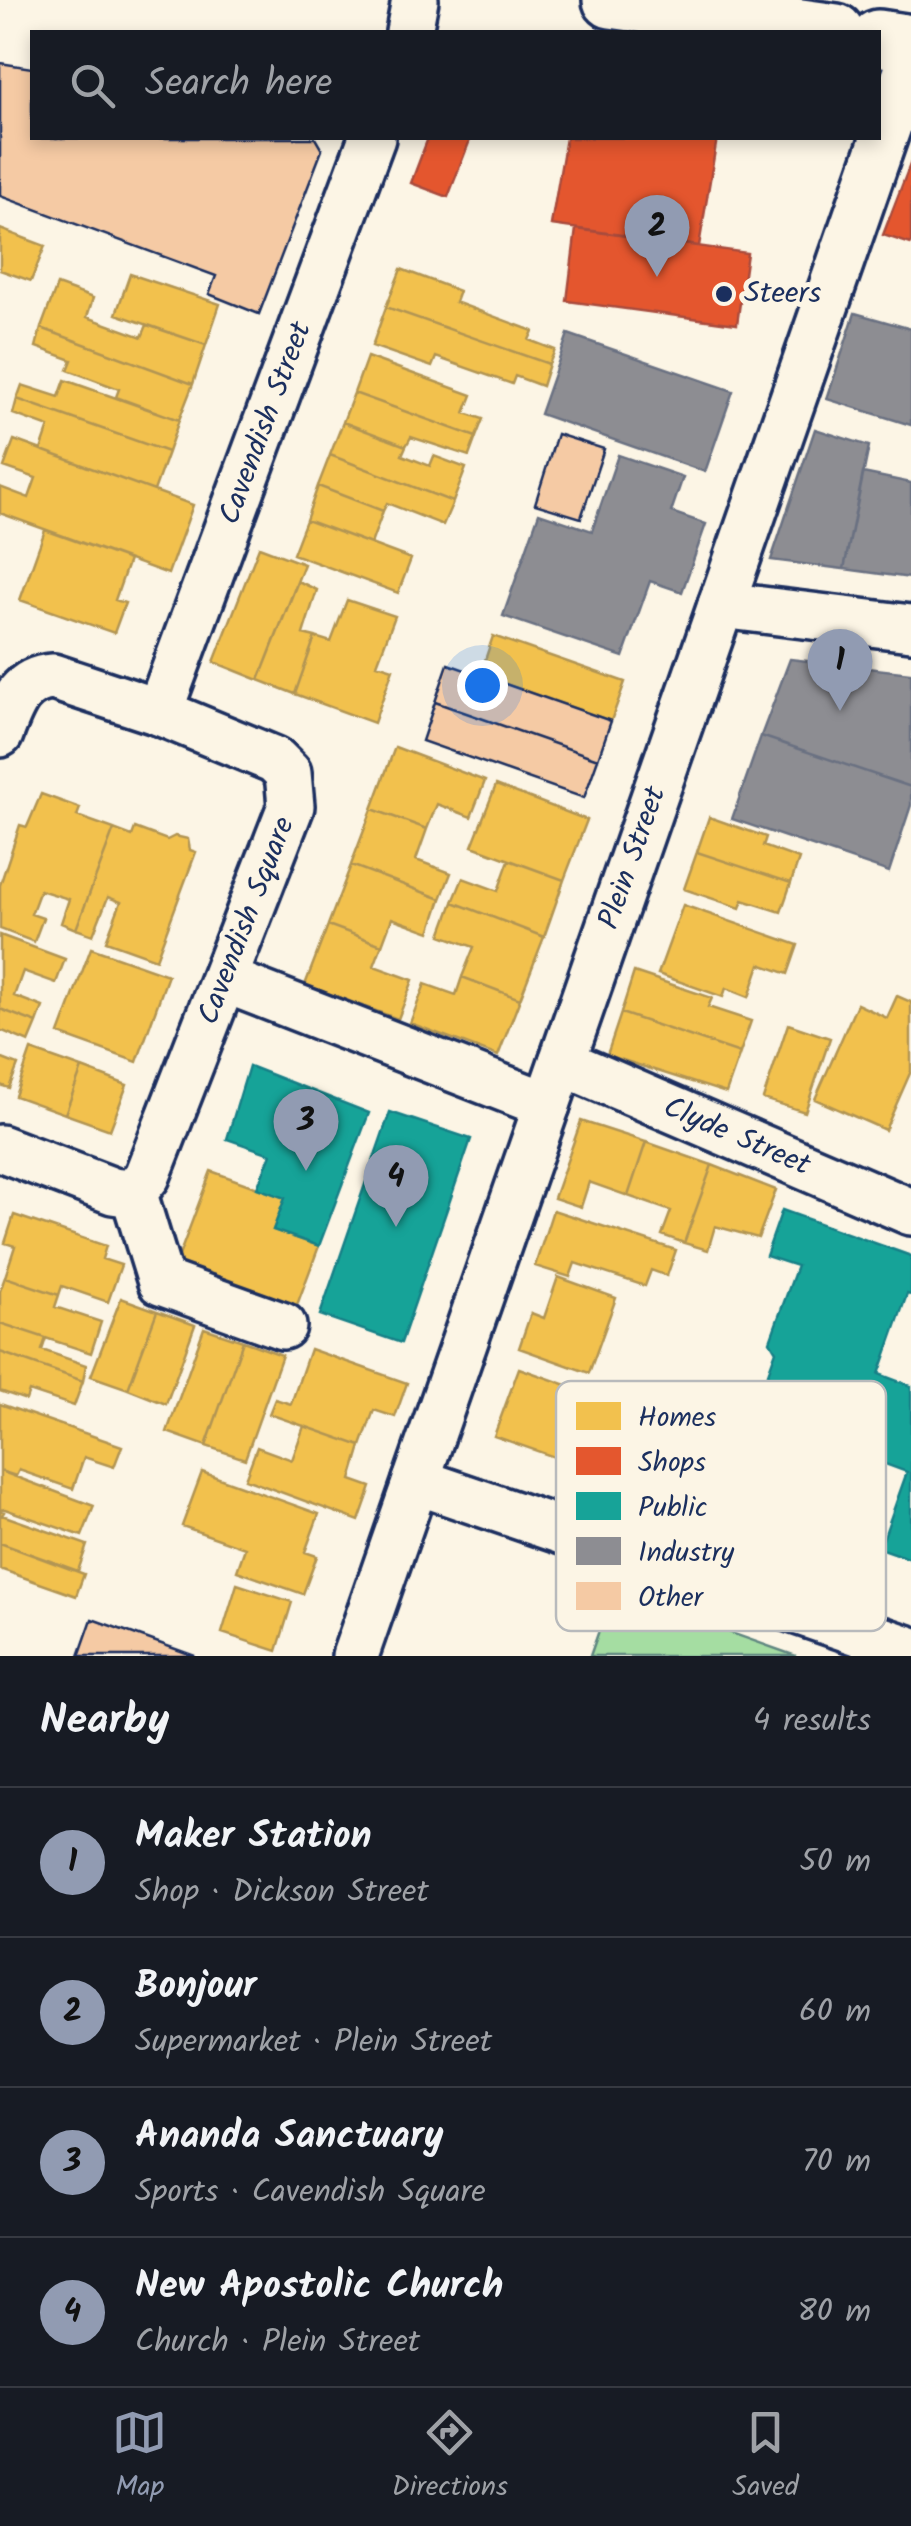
<!DOCTYPE html>
<meta charset="utf-8">
<style>
:root{--surface:#171b24;--page:#242831;--text:#f1f3f6;--muted:#9ea1a6;--line:#363941;--accent:#919bb2}
body{margin:0;font-family:Kalam,sans-serif;background:var(--page);color:var(--text)}
.you{position:absolute;left:482px;top:685px;width:35px;height:35px;margin:-25px;border:8px solid #fff;border-radius:50%;background:#1a73e8;box-shadow:0 0 0 15px #1a73e833}
.badge{display:grid;place-items:center;width:65px;height:65px;border-radius:50%;background:var(--accent);color:#111;font-size:32px;font-weight:700}
.pin{position:absolute;translate:-50% -82px;filter:drop-shadow(0 2px 5px #0008)}
.pin::after{content:'';position:absolute;top:52px;width:35px;height:30px;background:inherit;clip-path:polygon(0 0,100% 0,50% 100%)}
.list{margin:0;padding:0;list-style:none}
h2{display:flex;justify-content:space-between;align-items:center;height:130px;margin:0;padding:0 40px;font-size:42px}
h2 small{font-size:32px;font-weight:400;color:var(--muted)}
.list li{display:grid;grid-template-columns:65px 1fr auto;gap:30px;align-items:center;box-sizing:border-box;height:150px;padding:0 40px;border-top:2px solid var(--line)}
.list b{display:block;font-size:38px;white-space:nowrap}
.list p{margin:0;font-size:32px;white-space:nowrap;color:var(--muted)}
.list em{font-size:32px;font-style:normal;color:var(--muted)}
.icon{flex:none;width:55px;height:55px;fill:none;stroke:currentColor;stroke-width:2;stroke-linecap:round;stroke-linejoin:round}
.map{position:relative;flex:none;width:911px;height:1656px;overflow:hidden}
.search{position:absolute;background:var(--surface);box-shadow:0 5px 15px #0003;left:30px;right:30px;top:30px;height:110px;display:flex;align-items:center;gap:25px;box-sizing:border-box;padding:0 35px;border-radius:0px;color:var(--muted);font-size:38px}
.sheet{height:730px;background:var(--surface)}
nav{display:flex;justify-content:space-around;align-items:center;box-sizing:border-box;height:140px;border-top:2px solid var(--line);background:var(--surface);font-size:28px;color:var(--muted)}
nav a{display:grid;justify-items:center;gap:5px}
nav .on{color:var(--accent)}
.map>svg:first-child{display:block}
.green{fill:#a5dda2;stroke:#608680;stroke-width:2.5}
.homes{fill:#f2c14e;stroke:#b29553;stroke-width:2.5}
.shops{fill:#e4572e;stroke:#a84b3c;stroke-width:2.5}
.public{fill:#17a398;stroke:#188087;stroke-width:2.5}
.industry{fill:#8d8d92;stroke:#6b7182;stroke-width:2.5}
.building{fill:#f5caa4;stroke:#1b2f5e;stroke-width:2.5}
.lines{fill:none;stroke-linecap:round;stroke-linejoin:round}
.street-casing{stroke:#1b2f5e;stroke-width:52}
.primary-casing{stroke:#1b2f5e;stroke-width:62}
.street{stroke:#fcf5e5;stroke-width:45}
.primary{stroke:#fcf5e5;stroke-width:55}
.poi-dot{fill:#1b2f5e;stroke:#fcf5e5;stroke-width:4}
.labels{text-anchor:middle;dominant-baseline:central;stroke-width:10;stroke-linejoin:round;paint-order:stroke}
.poi-label{font-size:30px;fill:#1b2f5e;stroke:#fcf5e5;text-anchor:start}
.street-label{font-size:30px;fill:#1b2f5e;stroke:#fcf5e5}
.key{fill:#fcf5e5;stroke:#b8babc;stroke-width:2.5}
.key-label{font-size:28px;fill:#1b2f5e}
</style>
<div class="map">
<svg width="911" height="1656" viewBox="0 0 911 1656">
<rect width="100%" height="100%" fill="#fcf5e5"/>
<filter id="ink" filterUnits="userSpaceOnUse"><feTurbulence type="fractalNoise" baseFrequency=".01" numOctaves="2"/><feDisplacementMap in="SourceGraphic" scale="20" xChannelSelector="R" yChannelSelector="G"/><feConvolveMatrix kernelMatrix="1 2 1 2 8 2 1 2 1" color-interpolation-filters="sRGB"/></filter>
<g filter="url(#ink)">
<!-- green -->
<path class="green" d="M613,1591L796,1656H590Z"/>
<!-- homes -->
<path class="homes" d="M0,229L45,246L31,281L0,270Z
M401,269L459,291L455,302L533,331L529,340L555,350L549,364L386,307Z
M130,274L220,304L206,345L116,314Z
M57,285L93,298L87,317L142,337L147,325L206,345L193,384L41,328Z
M386,307L549,364L542,386L515,376L512,384L436,357L432,367L372,346Z
M41,328L193,384L179,420L116,397L119,389L68,370L72,360L36,347Z
M367,357L472,395L465,413L483,419L476,437L354,393Z
M65,380L179,420L168,452L17,399L22,385L59,397Z
M354,393L476,437L469,456L411,437L406,446L343,422Z
M17,399L168,452L154,491L41,450L49,427L13,414Z
M343,422L406,446L402,455L430,466L434,456L466,468L453,502L330,455Z
M14,440L193,505L168,574L0,513V487L29,498L36,478L4,467Z
M330,455L453,502L443,525L387,503L383,511L318,486Z
M318,486L383,511L371,544L306,520Z
M306,520L411,559L398,593L293,554Z
M45,530L129,560L115,600L125,603L114,633L20,600Z
M259,547L304,564L259,680L214,662Z
M298,581L317,590L303,634L315,637L295,694L259,680Z
M347,600L395,616L377,664L393,669L374,723L295,694L315,637L331,642Z
M493,636L625,682L611,721L480,675Z
M395,747L485,781L471,817L437,804L427,829L372,809Z
M496,785L587,820L564,880L472,846Z
M41,794L80,808L77,816L114,829L76,929L61,923L69,899L40,890L31,914L43,918L34,942L0,929V885L20,825L27,827Z
M372,809L427,829L416,860L451,873L441,899L351,865Z
M709,817L766,837L763,846L799,859L791,883L697,852Z
M135,828L167,840L175,836L188,839L190,850L196,852L156,959L106,941L121,902L108,897L93,935L76,929L114,829L132,836Z
M697,852L791,883L781,912L743,900L740,908L684,889Z
M509,860L564,880L544,937L453,902L463,878L498,891Z
M351,865L441,899L430,932L392,918L382,945L328,925Z
M453,902L544,937L520,999L462,977L474,947L441,935Z
M683,905L798,945L788,974L760,964L749,997L726,988L723,997L658,974Z
M328,925L382,945L374,966L413,980L398,1019L305,985Z
M0,935L65,959L56,983L23,971L14,996L43,1007L37,1023L0,1009Z
M91,948L168,975L137,1062L59,1034Z
M634,972L712,998L708,1007L751,1021L740,1053L621,1013Z
M462,977L520,999L498,1056L410,1023L425,984L456,995Z
M897,996L911,1002V1071L885,1130L815,1099L857,1004L887,1018Z
M0,1009L37,1023L29,1042L0,1030Z
M621,1013L740,1053L726,1093L607,1055Z
M788,1024L830,1038L805,1112L763,1099Z
M31,1050L82,1068L65,1114L15,1096Z
M0,1058L18,1065L9,1088L0,1085Z
M82,1068L127,1085L110,1130L65,1114Z
M581,1121L646,1142L628,1196L589,1182L581,1207L554,1198Z
M646,1142L712,1165L684,1243L662,1235L671,1211L628,1196Z
M712,1165L776,1190L758,1238L715,1226L708,1250L684,1243Z
M211,1171L285,1198L273,1230L319,1246L294,1313L243,1294L245,1288L195,1269L193,1276L174,1269Z
M553,1210L676,1250L667,1276L651,1270L645,1286L575,1263L570,1277L535,1266Z
M14,1215L106,1246L102,1259L121,1265L108,1302L62,1286L59,1295L5,1277L15,1246L5,1243Z
M5,1277L59,1295L55,1307L101,1322L91,1353L0,1323V1291Z
M558,1277L616,1298L589,1373L519,1348L531,1313L544,1318Z
M121,1298L157,1311L128,1389L91,1376Z
M157,1311L195,1325L166,1404L128,1389Z
M0,1323L46,1338L42,1350L86,1365L83,1381L0,1352Z
M204,1328L243,1341L206,1446L167,1432Z
M243,1341L282,1355L245,1459L206,1446Z
M310,1349L407,1383L395,1417L374,1410L361,1446L269,1414L275,1399L291,1404Z
M0,1352L83,1381L74,1406L29,1391L26,1400L0,1391Z
M519,1368L609,1400L594,1441L567,1431L557,1458L494,1436Z
M0,1404L122,1446L114,1467L84,1457L73,1489L19,1470L16,1476L0,1471Z
M304,1426L361,1446L351,1480L371,1487L359,1521L245,1479L257,1447L292,1460Z
M0,1471L94,1506L82,1536L5,1509L0,1510Z
M202,1472L319,1514L305,1552L317,1556L303,1594L237,1571L245,1548L182,1526Z
M0,1510L4,1512L2,1515L87,1545L78,1571L0,1543Z
M0,1543L84,1574L76,1596L0,1569Z
M237,1584L292,1602L277,1651L222,1633Z"/>
<!-- shops -->
<path class="shops" d="M428,138L470,140L448,197L411,183Z
M566,138H717L699,246L551,225Z
M911,162V244L883,235Z
M576,229L747,253L737,324L567,301Z"/>
<!-- public -->
<path class="public" d="M249,1066L369,1113L319,1246L273,1230L285,1198L257,1188L271,1154L227,1139Z
M390,1112L471,1139L401,1343L320,1315Z
M782,1210L911,1256V1295L907,1294L879,1374L911,1386V1559L880,1548L907,1472L842,1448L832,1475L871,1489L850,1547L800,1529L792,1550L733,1528L740,1510L690,1492L711,1435L742,1446L776,1351L770,1341L797,1266L766,1256Z"/>
<!-- industry -->
<path class="industry" d="M855,313L911,329V425L827,399Z
M568,334L733,391L705,472L540,414Z
M815,429L869,446L844,569L771,560Z
M618,455L683,477L671,512L706,524L682,592L650,581L623,657L503,616L539,513L592,531Z
M863,473L911,483V578L844,569Z
M790,659L911,673V787L761,736Z
M761,736L911,787V805L889,872L732,819Z"/>
<!-- building -->
<path class="building" d="M0,63L32,68V138H315L322,150L259,314L209,294L216,276L0,196Z
M557,434L604,449L581,518L535,504Z
M448,664L611,721L598,759L435,702Z
M435,702L598,759L584,798L422,741Z
M92,1619L195,1656H79Z"/>
<g class="lines">
<defs>
<g id="street">
<path d="M409,32L415,0"/>
<path d="M721,605L911,628"/>
<path id="s1" d="M159,712L372,138"/>
<path d="M0,734C11,705 19,679 53,677L159,712L275,760L288,773L291,806L147,1176C137,1190 130,1194 113,1191L0,1148"/>
<path d="M226,980L547,1105"/>
<path id="s2" d="M562,1062L911,1212"/>
<path d="M133,1191L161,1282L283,1326"/>
<path d="M416,1481L911,1650"/>
<path id="s3" d="M355,1656L911,60"/>
</g>
<path id="primary" d="M611,0L836,32
M878,38L911,43"/>
</defs>
<!-- street casing -->
<use href="#street" class="street-casing"/>
<!-- primary casing -->
<use href="#primary" class="primary-casing"/>
<!-- street -->
<use href="#street" class="street"/>
<!-- primary -->
<use href="#primary" class="primary"/>
</g>
</g>
<!-- markers -->
<circle class="poi-dot" cx="724" cy="294" r="10"/>
<g class="labels">
<!-- poi labels -->
<g class="poi-label">
<text x="744" y="294">Steers</text>
</g>
<!-- street labels -->
<g class="street-label">
<text stroke="none"><textPath href="#s1" startOffset="308">Cavendish Street</textPath></text>
<text stroke="none"><textPath href="#s3" startOffset="845">Plein Street</textPath></text>
<text transform="translate(247 921) rotate(-69)">Cavendish Square</text>
<text stroke="none"><textPath href="#s2" startOffset="190">Clyde Street</textPath></text>
</g>
</g>
<!-- legend -->
<rect x="556" y="1381" width="330" height="250" rx="15" class="key"/>
<rect x="576" y="1402" width="45" height="28" fill="#f2c14e"/>
<rect x="576" y="1447" width="45" height="28" fill="#e4572e"/>
<rect x="576" y="1492" width="45" height="28" fill="#17a398"/>
<rect x="576" y="1537" width="45" height="28" fill="#8d8d92"/>
<rect x="576" y="1582" width="45" height="28" fill="#f5caa4"/>
<g class="key-label">
<text x="638" y="1426">Homes</text>
<text x="638" y="1471">Shops</text>
<text x="638" y="1516">Public</text>
<text x="638" y="1561">Industry</text>
<text x="638" y="1606">Other</text>
</g>
</svg>
<div class="you"></div>
<div class="pin badge" style="left:840px;top:711px">1</div>
<div class="pin badge" style="left:657px;top:277px">2</div>
<div class="pin badge" style="left:306px;top:1171px">3</div>
<div class="pin badge" style="left:396px;top:1227px">4</div>
<div class="search"><svg class="icon" aria-label="search" viewBox="0 0 24 24"><circle cx="10" cy="10" r="6"/><path d="M15 15l6 6"/></svg>Search here</div>
</div>
<section class="sheet">
<h2>Nearby<small>4 results</small></h2>
<ul class="list">
<li><span class="badge">1</span><div><b>Maker Station</b><p>Shop · Dickson Street</p></div><em>50 m</em></li>
<li><span class="badge">2</span><div><b>Bonjour</b><p>Supermarket · Plein Street</p></div><em>60 m</em></li>
<li><span class="badge">3</span><div><b>Ananda Sanctuary</b><p>Sports · Cavendish Square</p></div><em>70 m</em></li>
<li><span class="badge">4</span><div><b>New Apostolic Church</b><p>Church · Plein Street</p></div><em>80 m</em></li>
</ul>
</section>
<nav>
<a class="on"><svg class="icon" aria-label="map" viewBox="0 0 24 24"><path d="M3 6l6-2 6 2 6-2v14l-6 2-6-2-6 2zM9 4v14M15 6v14"/></svg>Map</a>
<a><svg class="icon" aria-label="directions" viewBox="0 0 24 24"><path d="M12 3l9 9-9 9-9-9zM9 14v-3h6M13 9l2 2-2 2"/></svg>Directions</a>
<a><svg class="icon" aria-label="saved" viewBox="0 0 24 24"><path d="M7 4h10v16l-5-4-5 4z"/></svg>Saved</a>
</nav>
